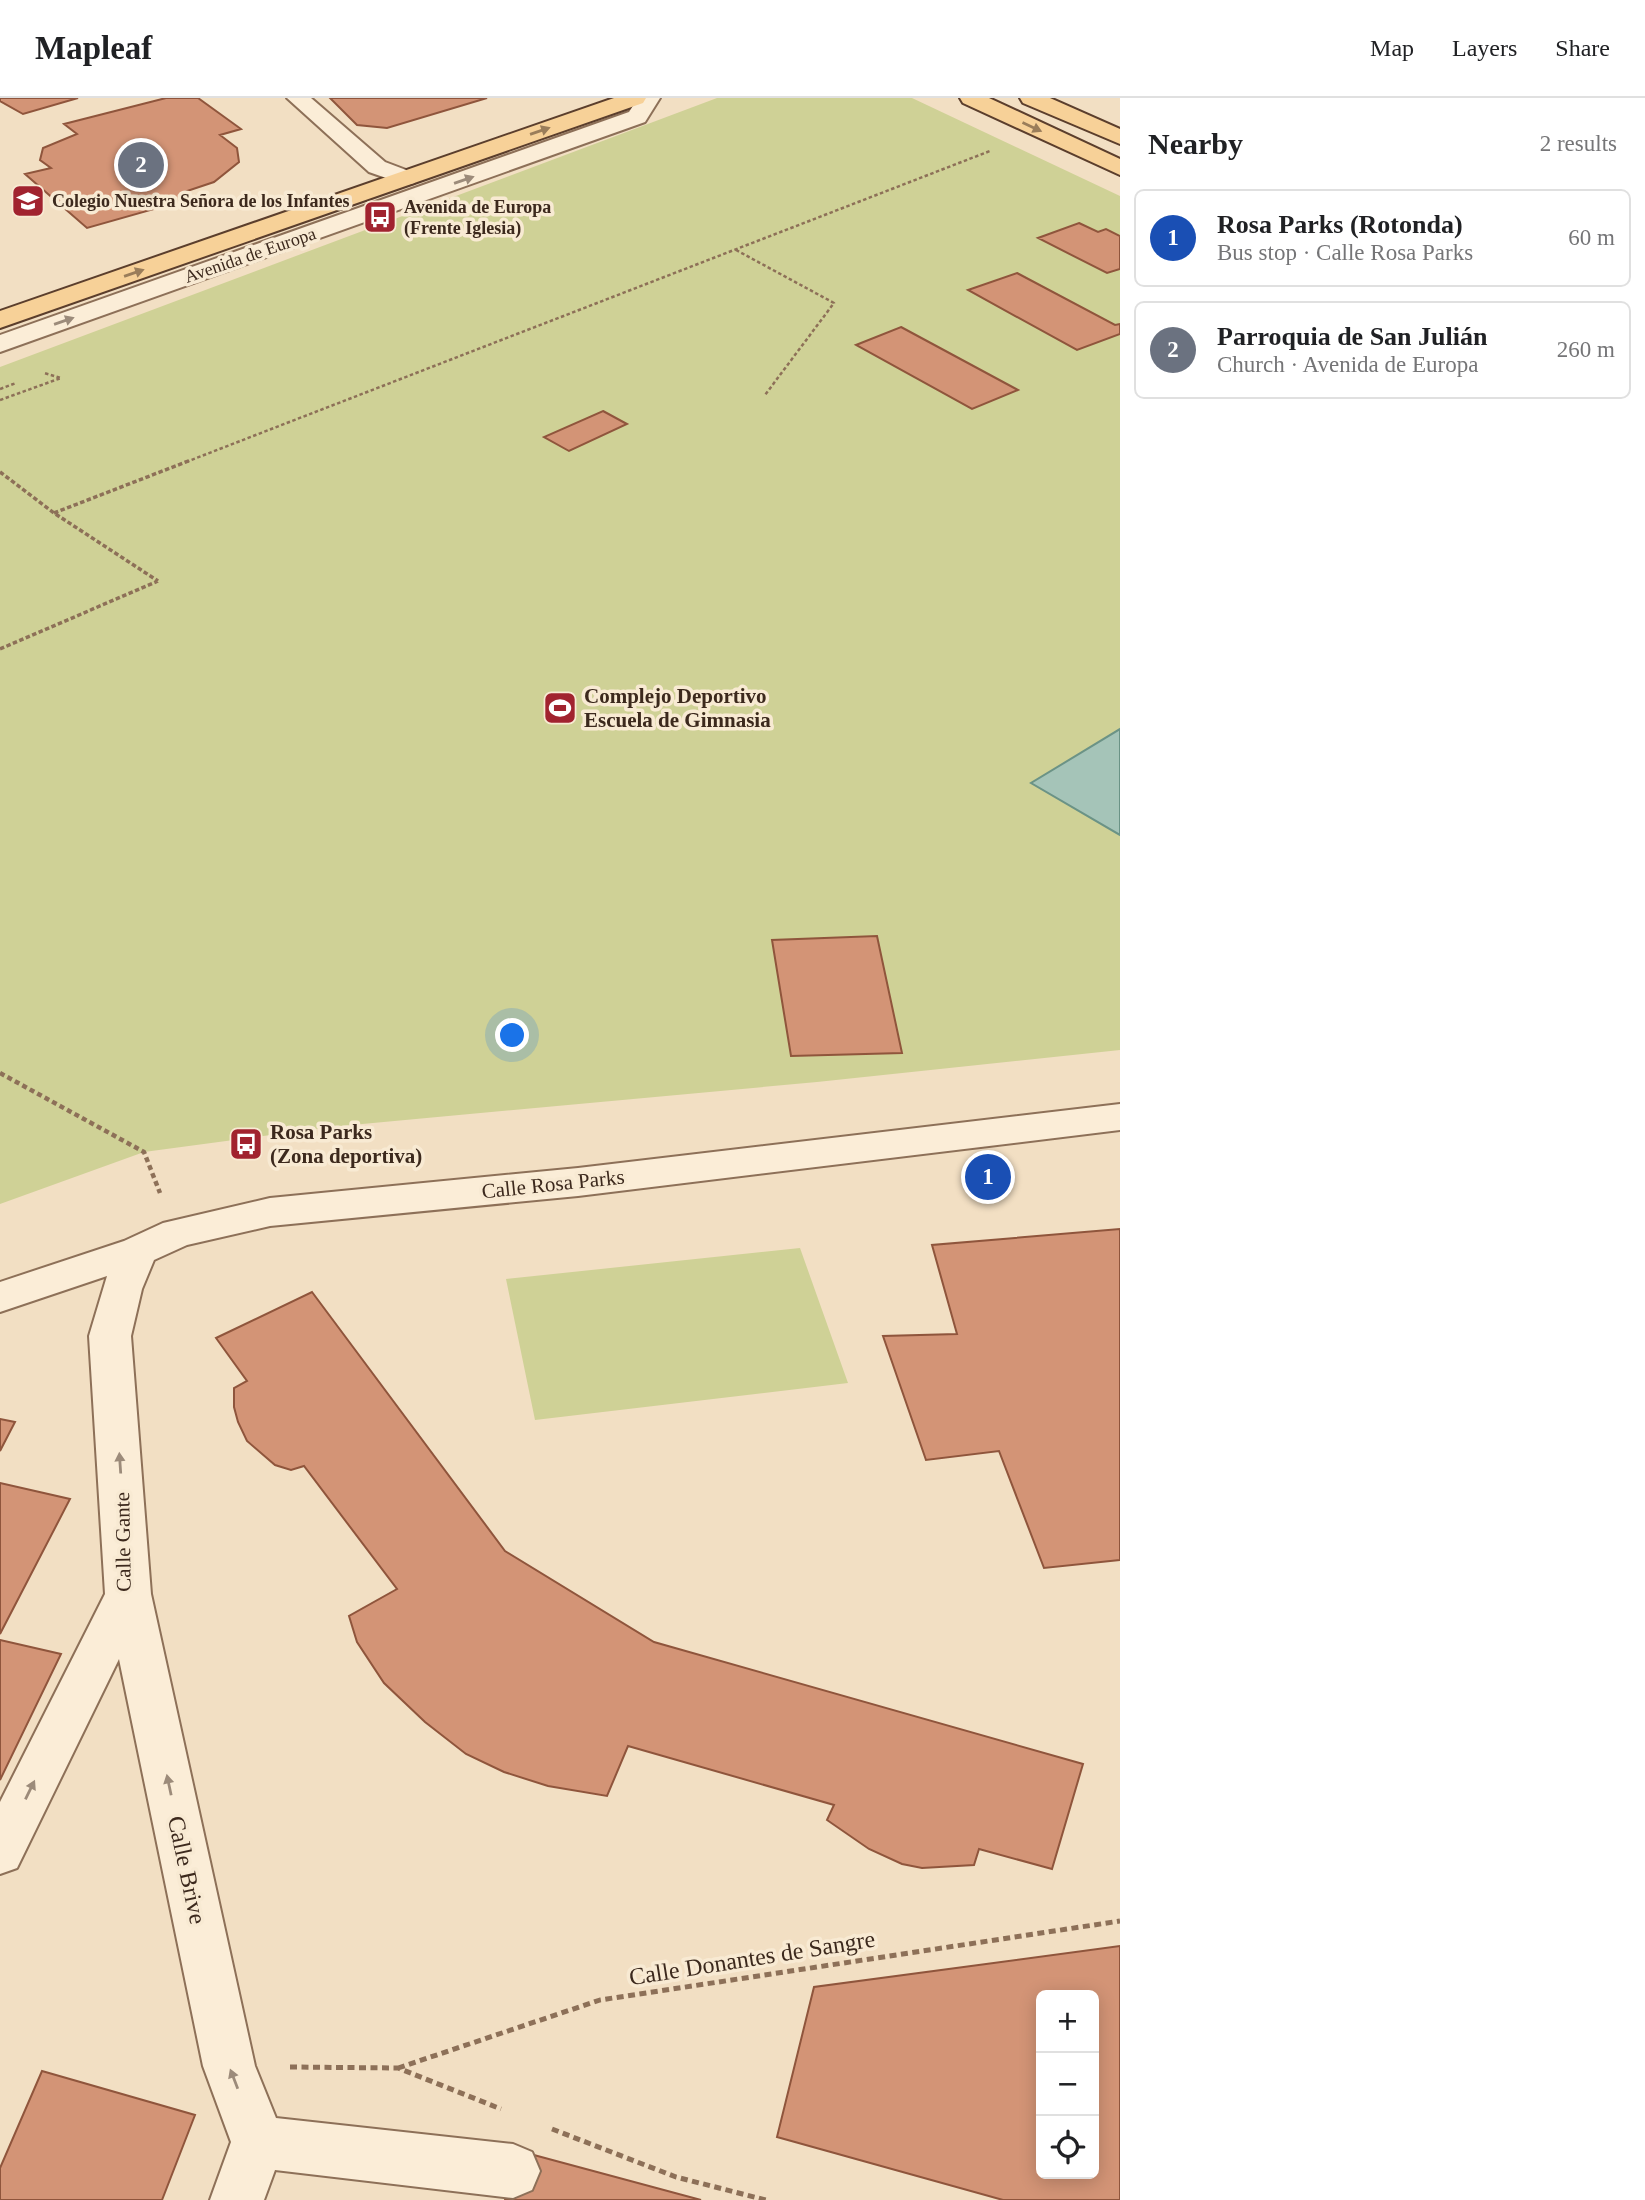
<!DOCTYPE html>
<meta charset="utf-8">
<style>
:root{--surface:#fff;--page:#f6f6f6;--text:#202124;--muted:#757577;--line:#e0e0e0;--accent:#111827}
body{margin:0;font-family:Georgia,serif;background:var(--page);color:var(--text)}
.controls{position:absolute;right:21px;bottom:21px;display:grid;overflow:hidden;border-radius:10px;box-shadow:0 4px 18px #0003}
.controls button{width:63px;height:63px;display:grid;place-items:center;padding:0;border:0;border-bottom:2px solid var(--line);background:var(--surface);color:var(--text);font:35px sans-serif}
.you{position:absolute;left:513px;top:938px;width:24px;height:24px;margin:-18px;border:5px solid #fff;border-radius:50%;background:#1a73e8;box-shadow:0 0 0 10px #1a73e833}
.badge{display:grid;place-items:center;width:46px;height:46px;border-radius:50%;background:var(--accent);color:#fff;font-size:23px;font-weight:700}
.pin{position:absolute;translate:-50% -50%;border:4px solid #fff;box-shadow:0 2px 7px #0006}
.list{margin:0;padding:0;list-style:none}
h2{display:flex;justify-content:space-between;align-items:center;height:91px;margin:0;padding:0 28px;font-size:30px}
h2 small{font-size:23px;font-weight:400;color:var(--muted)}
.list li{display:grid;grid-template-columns:46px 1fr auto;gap:21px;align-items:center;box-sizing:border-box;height:98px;margin:0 14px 14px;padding:0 14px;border:2px solid var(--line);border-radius:10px}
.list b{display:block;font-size:26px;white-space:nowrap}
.list p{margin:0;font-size:23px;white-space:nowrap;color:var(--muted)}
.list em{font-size:23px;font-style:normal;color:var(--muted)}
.icon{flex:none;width:38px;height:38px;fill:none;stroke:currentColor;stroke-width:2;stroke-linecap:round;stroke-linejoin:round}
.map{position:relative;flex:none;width:1120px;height:2102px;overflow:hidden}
header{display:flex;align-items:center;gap:42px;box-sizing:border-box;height:98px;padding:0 35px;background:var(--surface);border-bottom:2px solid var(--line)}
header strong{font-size:33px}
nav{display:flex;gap:38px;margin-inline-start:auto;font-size:24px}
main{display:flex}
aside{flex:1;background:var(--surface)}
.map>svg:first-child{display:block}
.green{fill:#cfd196}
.water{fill:#a5c4b8;stroke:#6b9386;stroke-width:2}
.building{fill:#d39476;stroke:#8f553c;stroke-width:2;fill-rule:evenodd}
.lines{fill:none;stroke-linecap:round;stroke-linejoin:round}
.minor-casing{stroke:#8d7058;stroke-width:4}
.major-casing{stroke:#5b3e2c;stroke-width:4}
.path-far3{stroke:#8d7058;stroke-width:2.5;stroke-dasharray:3.5 2.5;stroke-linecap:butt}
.path-far2{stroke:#8d7058;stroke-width:3.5;stroke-dasharray:4.5 2.5;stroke-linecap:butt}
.path-far1{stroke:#8d7058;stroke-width:4.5;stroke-dasharray:5 3.5;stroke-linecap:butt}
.path{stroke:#8d7058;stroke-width:5;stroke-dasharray:7 4.5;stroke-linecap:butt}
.minor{fill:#fbedd7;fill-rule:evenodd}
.major{fill:#f7d198;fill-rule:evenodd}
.oneway{fill:#9a7d5a}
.oneway2{fill:#9c8b7a}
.labels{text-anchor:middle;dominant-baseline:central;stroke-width:7;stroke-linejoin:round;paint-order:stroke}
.far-poi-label{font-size:18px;font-weight:bold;fill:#3c291d;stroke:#f8ead3;text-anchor:start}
.far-street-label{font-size:18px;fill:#3c291d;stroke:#f8ead3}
.poi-label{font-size:21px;font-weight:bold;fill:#3c291d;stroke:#f8ead3;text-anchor:start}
.street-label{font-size:21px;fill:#3c291d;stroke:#f8ead3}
.near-street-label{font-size:24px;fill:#3c291d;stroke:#f8ead3}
</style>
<header>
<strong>Mapleaf</strong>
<nav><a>Map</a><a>Layers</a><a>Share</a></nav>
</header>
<main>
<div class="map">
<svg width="1120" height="2102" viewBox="0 0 1120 2102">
<rect width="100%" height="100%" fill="#f2dfc3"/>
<!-- green -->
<path class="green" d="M717,0H912L1120,98V952L817,984L330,1029L144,1054L0,1106V269Z
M800,1150L848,1285L535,1322L506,1181Z"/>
<!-- water -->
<path class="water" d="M1120,631V737L1031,685Z"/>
<!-- building -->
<path class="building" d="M0,0H78L23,16L0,3Z
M166,0H198L241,31L220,37L237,50L239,64L214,84L184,94L193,100L87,130L25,76L51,70L40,62L43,50L77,36L64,26Z
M330,0H487L387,30L357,27Z
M1079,125L1098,134L1106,131L1120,138V171L1107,175L1038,140Z
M1017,175L1115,227L1120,226V236L1077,252L968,192Z
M901,229L1018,292L972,311L856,247Z
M603,313L627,326L569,353L544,339Z
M877,838L902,955L791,958L772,842Z
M1120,1131V1462L1044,1470L999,1353L926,1362L883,1238L957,1236L932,1147Z
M312,1194L505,1453L654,1544L1083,1666L1052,1771L979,1751L974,1767L922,1770L902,1766L869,1751L827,1722L834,1707L628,1648L607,1698L548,1688L504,1674L466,1656L425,1624L384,1585L357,1544L349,1518L397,1491L304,1368L291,1372L275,1367L247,1343L238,1324L234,1309V1290L247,1283L216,1240Z
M0,1321L15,1324L0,1353Z
M0,1385L70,1401L0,1536Z
M0,1542L61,1556L0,1682Z
M1120,1848V2102H1003L777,2039L814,1889ZM1041,1897H1094V2076H1041Z
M42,1973L195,2017L162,2102H0V2070Z
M519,2053L701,2102H505Z"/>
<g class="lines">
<defs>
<path id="minor" d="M287,0H311L385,64L414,75L418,80L414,85L406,87L369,74Z
M638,0H660L645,24L0,254V237L629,14Z
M1120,1006V1032L578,1098L270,1128L187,1147L154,1162L142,1191L131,1238L151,1496L255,1968L276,2020L513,2046L532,2054L540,2073L532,2092L513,2100L275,2072L264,2102H210L231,2044L203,1968L119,1561L17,1770L0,1776V1704L105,1496L89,1238L107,1178L0,1214V1184L124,1143L163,1125L270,1100L578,1070Z"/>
<path id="major" d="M614,0H646L643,5L0,230V213Z
M960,0H989L1120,61V77L963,5Z
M1020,0H1050L1120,31V46L1023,5Z"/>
</defs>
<!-- minor casing -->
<use href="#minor" class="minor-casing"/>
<!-- major casing -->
<use href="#major" class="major-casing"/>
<!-- path-far3 -->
<path class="path-far3" d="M736,152L834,205L765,297
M0,291L16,285
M0,302L61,280L44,275
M186,364L990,53"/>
<!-- path-far2 -->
<path class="path-far2" d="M0,374L54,415L158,483
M54,415L191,362
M0,551L158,483"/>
<!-- path-far1 -->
<path class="path-far1" d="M0,975L144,1054L160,1095"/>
<!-- path -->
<path class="path" d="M290,1969L398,1970L501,2011
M398,1970L600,1902L1120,1823
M552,2031L676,2079L766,2102"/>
<!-- minor -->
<use href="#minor" class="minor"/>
<!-- major -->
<use href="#major" class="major"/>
</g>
<!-- one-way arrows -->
<defs><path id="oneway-solid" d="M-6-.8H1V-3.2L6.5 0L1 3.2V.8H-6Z" transform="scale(1.75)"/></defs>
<g class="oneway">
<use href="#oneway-solid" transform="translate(1032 29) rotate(25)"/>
<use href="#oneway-solid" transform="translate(540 33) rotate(-19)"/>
<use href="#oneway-solid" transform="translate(134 175) rotate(-19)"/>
</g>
<g class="oneway2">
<use href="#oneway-solid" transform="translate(464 82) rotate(-19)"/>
<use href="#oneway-solid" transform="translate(64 223) rotate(-19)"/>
<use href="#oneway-solid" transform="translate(120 1365) rotate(-94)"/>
<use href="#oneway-solid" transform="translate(169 1687) rotate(-102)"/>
<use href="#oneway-solid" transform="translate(30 1692) rotate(-64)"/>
<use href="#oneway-solid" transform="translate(234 1981) rotate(-111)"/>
</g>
<!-- icons -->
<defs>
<symbol id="school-square" viewBox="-11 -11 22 22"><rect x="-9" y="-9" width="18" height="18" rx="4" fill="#a1232f" stroke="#f8ead3"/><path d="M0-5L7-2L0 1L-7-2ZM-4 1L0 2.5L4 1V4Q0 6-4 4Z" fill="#fff"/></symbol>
<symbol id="bus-square" viewBox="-11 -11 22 22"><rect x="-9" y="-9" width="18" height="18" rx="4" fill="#a1232f" stroke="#f8ead3"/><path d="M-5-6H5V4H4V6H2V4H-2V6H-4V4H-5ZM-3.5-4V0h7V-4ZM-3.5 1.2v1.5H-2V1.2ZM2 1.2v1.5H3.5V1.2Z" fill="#fff"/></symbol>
<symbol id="stadium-square" viewBox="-11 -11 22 22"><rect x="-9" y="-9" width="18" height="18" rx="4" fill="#a1232f" stroke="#f8ead3"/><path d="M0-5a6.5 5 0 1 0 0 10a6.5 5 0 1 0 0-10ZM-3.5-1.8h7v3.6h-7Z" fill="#fff"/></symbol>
</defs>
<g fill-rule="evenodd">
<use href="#school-square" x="9" y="84" width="38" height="38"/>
<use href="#bus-square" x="361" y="100" width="38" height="38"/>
<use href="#stadium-square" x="541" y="591" width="38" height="38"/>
<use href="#bus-square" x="227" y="1027" width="38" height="38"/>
</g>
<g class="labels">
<!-- far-poi labels -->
<g class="far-poi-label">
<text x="52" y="103">Colegio Nuestra Señora de los Infantes</text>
<text x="404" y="109">Avenida de Europa<tspan x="404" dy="21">(Frente Iglesia)</tspan></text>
</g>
<!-- far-street labels -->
<g class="far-street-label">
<text transform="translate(250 157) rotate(-19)">Avenida de Europa</text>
</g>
<!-- poi labels -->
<g class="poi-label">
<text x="584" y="598">Complejo Deportivo<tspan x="584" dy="24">Escuela de Gimnasia</tspan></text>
<text x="270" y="1034">Rosa Parks<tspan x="270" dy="24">(Zona deportiva)</tspan></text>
</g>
<!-- street labels -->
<g class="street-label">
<text transform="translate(553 1086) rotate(-6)">Calle Rosa Parks</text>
<text transform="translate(123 1444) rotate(-91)">Calle Gante</text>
</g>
<!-- near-street labels -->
<g class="near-street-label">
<text transform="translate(187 1772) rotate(78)">Calle Brive</text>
<text transform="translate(752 1860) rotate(-9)">Calle Donantes de Sangre</text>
</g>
</g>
</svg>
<div class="controls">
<button>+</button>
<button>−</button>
<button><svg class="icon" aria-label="locate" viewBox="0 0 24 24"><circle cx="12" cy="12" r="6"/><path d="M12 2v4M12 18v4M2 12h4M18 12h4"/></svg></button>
</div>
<div class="you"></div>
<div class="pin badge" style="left:988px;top:1079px;background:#1a4fb4">1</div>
<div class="pin badge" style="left:141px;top:67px;background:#6b7280">2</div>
</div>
<aside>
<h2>Nearby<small>2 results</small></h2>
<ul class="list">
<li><span class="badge" style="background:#1a4fb4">1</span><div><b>Rosa Parks (Rotonda)</b><p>Bus stop · Calle Rosa Parks</p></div><em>60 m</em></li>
<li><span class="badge" style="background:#6b7280">2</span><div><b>Parroquia de San Julián</b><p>Church · Avenida de Europa</p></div><em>260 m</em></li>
</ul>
</aside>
</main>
